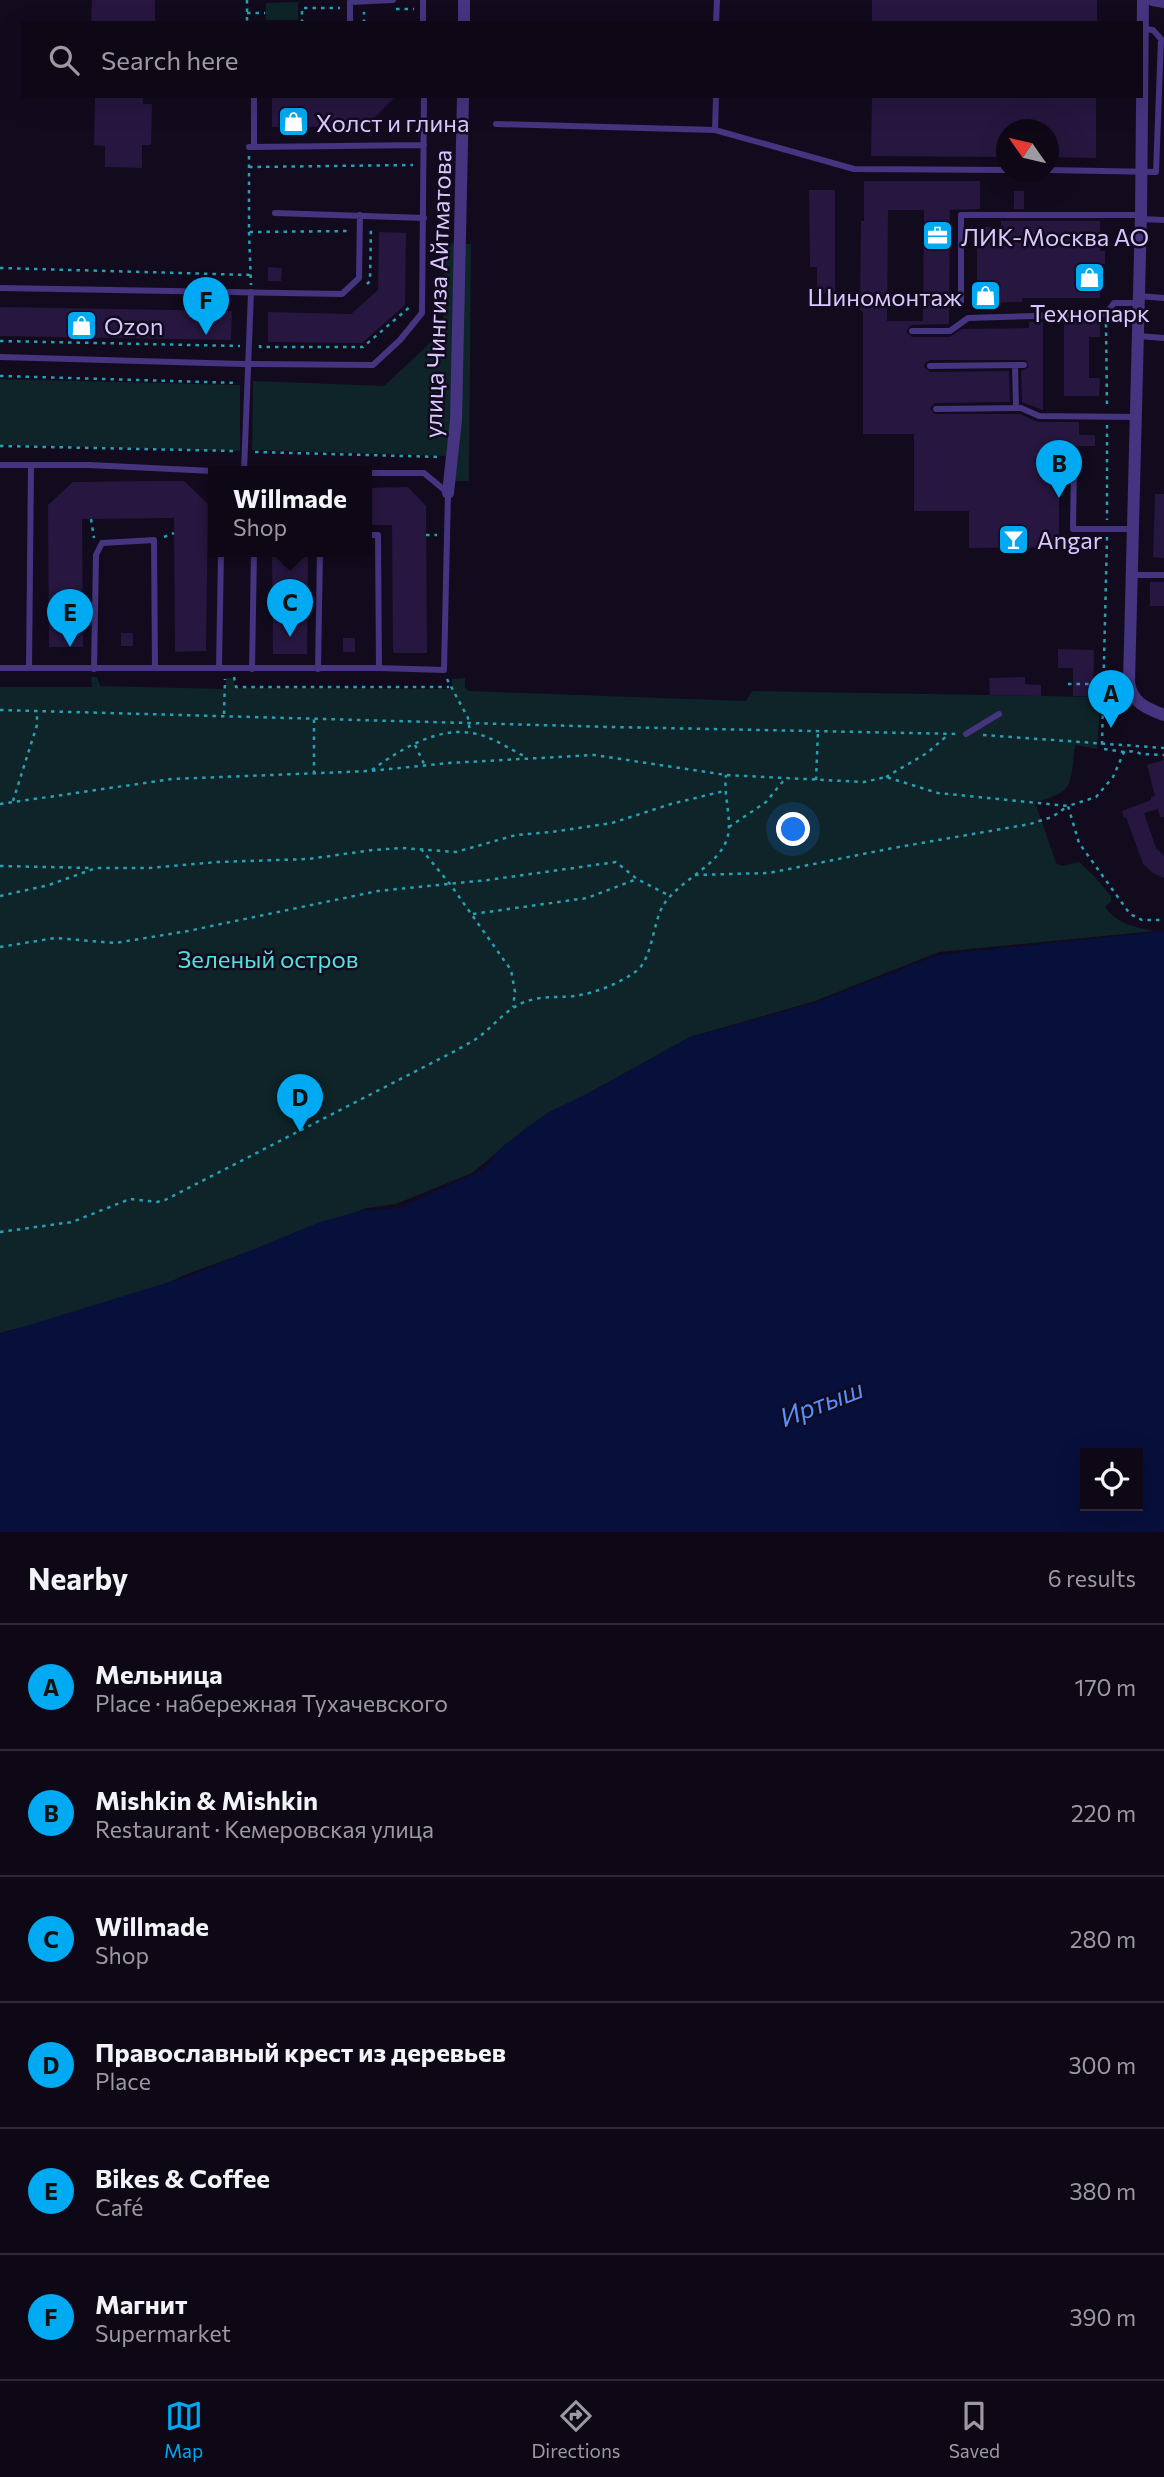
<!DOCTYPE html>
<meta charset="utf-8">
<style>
:root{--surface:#0e0816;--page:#1c1623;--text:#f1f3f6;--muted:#9b9aa1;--line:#2e2935;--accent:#00aaf3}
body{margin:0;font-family:Commissioner,sans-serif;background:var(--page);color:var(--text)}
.controls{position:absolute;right:21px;bottom:21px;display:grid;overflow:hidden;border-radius:0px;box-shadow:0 7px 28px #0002}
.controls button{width:63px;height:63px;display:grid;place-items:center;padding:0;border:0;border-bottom:2px solid var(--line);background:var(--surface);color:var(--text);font:35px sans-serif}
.compass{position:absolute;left:996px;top:119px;width:63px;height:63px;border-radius:50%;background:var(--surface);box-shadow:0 7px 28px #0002;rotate:304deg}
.you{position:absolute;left:794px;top:830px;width:24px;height:24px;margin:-18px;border:5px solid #fff;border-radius:50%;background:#1a73e8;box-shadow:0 0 0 10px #1a73e833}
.badge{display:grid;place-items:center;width:46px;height:46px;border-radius:50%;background:var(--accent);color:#111;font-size:23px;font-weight:700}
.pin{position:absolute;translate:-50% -58px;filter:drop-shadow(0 2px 4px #0008)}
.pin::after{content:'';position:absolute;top:37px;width:24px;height:21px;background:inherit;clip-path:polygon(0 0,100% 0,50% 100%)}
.popup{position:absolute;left:208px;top:466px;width:164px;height:91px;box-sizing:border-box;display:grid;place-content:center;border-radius:0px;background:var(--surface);filter:drop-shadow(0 2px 5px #0005);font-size:23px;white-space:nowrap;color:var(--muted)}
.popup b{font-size:26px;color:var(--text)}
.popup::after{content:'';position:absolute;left:50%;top:100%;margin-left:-14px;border:14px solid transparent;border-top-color:var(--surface)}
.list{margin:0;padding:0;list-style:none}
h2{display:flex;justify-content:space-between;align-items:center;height:91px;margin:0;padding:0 28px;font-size:30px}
h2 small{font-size:23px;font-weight:400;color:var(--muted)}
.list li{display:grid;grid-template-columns:46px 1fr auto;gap:21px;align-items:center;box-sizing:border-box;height:126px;padding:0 28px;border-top:2px solid var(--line)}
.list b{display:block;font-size:26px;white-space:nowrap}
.list p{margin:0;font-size:23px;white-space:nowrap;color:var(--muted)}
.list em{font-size:23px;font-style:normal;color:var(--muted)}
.icon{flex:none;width:38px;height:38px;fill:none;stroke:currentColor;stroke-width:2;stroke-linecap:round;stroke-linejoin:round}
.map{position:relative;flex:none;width:1164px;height:1532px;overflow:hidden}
.search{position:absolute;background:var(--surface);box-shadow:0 7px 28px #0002;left:21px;right:21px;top:21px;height:77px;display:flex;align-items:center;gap:18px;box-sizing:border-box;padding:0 24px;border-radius:0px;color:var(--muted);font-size:26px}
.sheet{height:847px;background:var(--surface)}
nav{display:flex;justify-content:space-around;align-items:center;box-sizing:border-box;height:98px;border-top:2px solid var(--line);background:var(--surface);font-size:19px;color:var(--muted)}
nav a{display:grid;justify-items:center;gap:4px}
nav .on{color:var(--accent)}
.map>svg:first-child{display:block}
.green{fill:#0e2428}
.water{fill:#070f3b;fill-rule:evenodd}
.building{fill:#27163f;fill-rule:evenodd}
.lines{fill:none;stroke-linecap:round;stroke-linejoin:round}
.path{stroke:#27a0b3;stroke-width:2.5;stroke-dasharray:3.5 5;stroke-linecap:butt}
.lane{stroke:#45347f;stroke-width:6}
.street{stroke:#45347f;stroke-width:12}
.labels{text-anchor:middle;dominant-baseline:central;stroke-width:5;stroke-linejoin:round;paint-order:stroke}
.poi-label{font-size:24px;fill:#d9c8ff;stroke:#120b1e;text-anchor:start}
.street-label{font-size:24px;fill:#d9c8ff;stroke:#120b1e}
.park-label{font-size:24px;fill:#4fe3dc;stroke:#120b1e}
.water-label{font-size:26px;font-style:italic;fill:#568fff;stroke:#120b1e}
</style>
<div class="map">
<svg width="1164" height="1532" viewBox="0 0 1164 1532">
<rect width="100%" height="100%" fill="#120b1e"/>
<!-- green -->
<path class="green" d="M298,2V20H266V3Z
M445,243L471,244L469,481H452L448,456L252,450L253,381L384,386L443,331Z
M0,379L240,385V451L0,445Z
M91,677H97L100,686L226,689V678H234L235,688L452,689V679L465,678V688L469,691L746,701L752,691L1101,697L1097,749L1075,745C1070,782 1076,793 1035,802L1056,863L1062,866L1079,862L1095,877L1111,896V901L1105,907C1116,923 1136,928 1155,931L939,952L815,1001L690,1037L529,1126L472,1173L396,1204L367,1208L187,1274L138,1297L0,1333V687H92Z"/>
<!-- water -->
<path class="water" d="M1164,931V1532H0V1334L192,1275L320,1222L361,1211L399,1208L482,1170L503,1146L547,1113L599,1088L688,1038L814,1003L938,955ZM1085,1453H1138V1506H1085Z"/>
<!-- building -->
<path class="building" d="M92,0H155V23H91Z
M872,0H1097V23H872Z
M106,96H143V104H152L151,145H142V168L105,167V146L94,145L95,98H106Z
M396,96L366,126L272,127V98Z
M872,96H1096V158L1048,157V130H1006V157L871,156Z
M864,181H980V209L950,210L949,324L911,325L906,332L912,337H950L962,329L1029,328V322H1043V410L1022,402L1021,371L1029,367L1026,360H930L925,363L924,367L930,372L1009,371L1010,402L935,403L930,408L934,414H1020L1038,422H1079V435H1095V446H1059V547L969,548V511H914V434H863V311H860L861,221H864ZM888,210H924L923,321H887Z
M809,190H835V293H817V267H810Z
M1014,191H1024V209H1014Z
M1001,221H1100V251H1105V264H1100V298H1022V302L977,303V227H1001Z
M379,232L406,233L405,305L362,343L268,342V312L351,314L378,290Z
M268,267L282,268L281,281H268Z
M0,307L232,311L231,340L0,336Z
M1100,320V337H1089V378H1100L1099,396H1064V321Z
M156,481H184L208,504L206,651L175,652L174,518L82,519L83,647H49L48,505L73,482Z
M408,487L426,506L427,653H393L392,525H367V488Z
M1155,494H1164V558L1153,557Z
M272,551H308L307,654H273Z
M1150,582H1164V606H1150Z
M121,633H133V646H121Z
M343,638H355V652H343Z
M1058,649L1094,650L1093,696H1073V668H1058Z
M1025,677V684L1041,685V696L990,695L989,678Z
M1164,760V817H1160L1158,809L1144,813L1156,848L1164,856V878L1153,873L1143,864L1126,817L1124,818L1122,811L1151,800V797L1155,796L1147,765Z"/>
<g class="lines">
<!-- path -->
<path class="path" d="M247,0V23
M396,9H414
M247,13H265
M302,23V8H340
M364,23V12
M249,156V232L351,231
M249,167L413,165
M249,232L251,285
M0,268L251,275
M367,284L370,281L371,226
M1106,324L1107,408
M0,341L240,346
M260,345V347H363L412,305
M0,376L238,383
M1107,425V520
M0,446L235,451
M255,452L441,457
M91,519L94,538
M208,533H213
M426,535H437
M164,537L174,533
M1107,537L1102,744L1104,749L1124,752L1135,751L1141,754L1164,755
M234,677L236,687H449
M447,679L468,718L470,732
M1068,684H1104
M0,710L611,727L959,734
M224,714L225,679
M983,735L1164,748
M415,745L425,766
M372,770C399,750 437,727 471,733C490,735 509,749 526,757
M314,774V718
M886,777L927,753L949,734
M816,780L818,731
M13,801L37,725V711
M0,804L172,779L370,771L449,763L594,755L726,775L864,782L886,777L938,793L1068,806L1096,797L1113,777L1124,752V746
M729,827L766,802L784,780
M421,849L450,884L511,970L515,992L513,1007
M0,866L92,868
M695,875L769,873L893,848L1030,824L1052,817L1068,806L1079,843L1130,914L1142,920H1164
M0,896L49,885L96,868H150L218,862L308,859L373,850L402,848L456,852L516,835L552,832L612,823L671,804L724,791
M473,914L587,898L637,879
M0,947L55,938L115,943L188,931L378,891L488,880L616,862L637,879L670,896
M0,1232L72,1222L130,1199L157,1202L165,1200L457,1050C463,1046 470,1043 476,1039C492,1028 504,1011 522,1003C541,995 556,998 575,996C595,993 618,984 635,972C653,960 652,923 664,904C680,880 718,866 727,839C733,821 723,796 726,775"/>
<!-- lane -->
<path class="lane" d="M423,0V23
M350,23V2L393,0
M716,23L717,0
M254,96V147
M496,124L715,130L854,169L1006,170
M715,130L716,96
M249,147L424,145
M1048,170L1156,172L1161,39L1153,30L1143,29
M275,213L424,218
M1140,219L1164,220
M0,288L342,294L359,278L360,215
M1139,296L1164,298
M961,301V215H1141
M912,331H950L968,318L1106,314L1114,303H1138
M1138,336L1164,338
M0,357L243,364L373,365L400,340L422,313L424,96
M1015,365L1016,408
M930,366L1024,365
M936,409L1021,408L1039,416L1135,417
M1074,462L1073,529H1132
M0,465H89L213,471
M244,471L251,292
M367,535H378L379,668
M1131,575H1164
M0,668H379L444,670L448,493L424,473H367
M29,668L31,465
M219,668L221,551
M94,669L96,555L102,543L154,540L155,668
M252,669L254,551
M318,669L320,551
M966,734L999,714"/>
<!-- street -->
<path class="street" d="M1143,0L1141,215L1129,682C1132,703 1146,708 1164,715
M1153,0L1164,2
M464,23V0
M448,493L456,420L463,96"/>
</g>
<!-- icons -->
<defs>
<symbol id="shop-square" viewBox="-11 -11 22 22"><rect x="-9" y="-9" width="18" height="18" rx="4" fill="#00aaf3" stroke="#120b1e"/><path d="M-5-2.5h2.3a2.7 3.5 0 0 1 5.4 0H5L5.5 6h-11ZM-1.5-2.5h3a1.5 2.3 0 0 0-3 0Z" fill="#fff"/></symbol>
<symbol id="office-square" viewBox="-11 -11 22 22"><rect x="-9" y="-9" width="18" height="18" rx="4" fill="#00aaf3" stroke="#120b1e"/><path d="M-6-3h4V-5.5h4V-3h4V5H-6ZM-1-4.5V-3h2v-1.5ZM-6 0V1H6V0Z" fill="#fff"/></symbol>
<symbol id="bar-square" viewBox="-11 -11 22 22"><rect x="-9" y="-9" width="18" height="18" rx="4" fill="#00aaf3" stroke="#120b1e"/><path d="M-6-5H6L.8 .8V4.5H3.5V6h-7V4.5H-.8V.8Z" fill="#fff"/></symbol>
</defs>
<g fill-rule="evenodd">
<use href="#shop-square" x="276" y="104" width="35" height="35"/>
<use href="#office-square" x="920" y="218" width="35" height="35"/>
<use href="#shop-square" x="1072" y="260" width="35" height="35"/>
<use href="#shop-square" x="968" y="278" width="35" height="35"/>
<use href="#shop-square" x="64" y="308" width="35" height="35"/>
<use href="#bar-square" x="996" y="522" width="35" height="35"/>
</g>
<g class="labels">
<!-- poi labels -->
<g class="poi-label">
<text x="316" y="122">Холст и глина</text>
<text x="961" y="236">ЛИК-Москва АО</text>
<text x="962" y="296" text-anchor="end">Шиномонтаж</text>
<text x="1090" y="312" text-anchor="middle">Технопарк</text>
<text x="104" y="325">Ozon</text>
<text x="1037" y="539">Angar</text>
</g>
<!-- street labels -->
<g class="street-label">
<text transform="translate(437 294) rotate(-88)">улица Чингиза Айтматова</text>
</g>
<!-- park labels -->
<g class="park-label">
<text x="268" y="958">Зеленый остров</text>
</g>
<!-- water labels -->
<g class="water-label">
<text transform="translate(821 1402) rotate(-21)">Иртыш</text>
</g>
</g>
</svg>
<div class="controls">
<button><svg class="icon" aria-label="locate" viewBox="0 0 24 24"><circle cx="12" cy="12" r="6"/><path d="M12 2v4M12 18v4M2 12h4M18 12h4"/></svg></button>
</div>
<svg class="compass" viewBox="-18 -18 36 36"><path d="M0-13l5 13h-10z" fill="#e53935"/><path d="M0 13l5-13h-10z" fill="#9b9aa1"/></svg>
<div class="you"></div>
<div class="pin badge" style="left:1111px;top:728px">A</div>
<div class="pin badge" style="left:1059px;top:498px">B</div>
<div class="pin badge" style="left:290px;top:637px">C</div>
<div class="popup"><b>Willmade</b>Shop</div>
<div class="pin badge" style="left:300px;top:1132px">D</div>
<div class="pin badge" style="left:70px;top:647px">E</div>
<div class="pin badge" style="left:206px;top:335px">F</div>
<div class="search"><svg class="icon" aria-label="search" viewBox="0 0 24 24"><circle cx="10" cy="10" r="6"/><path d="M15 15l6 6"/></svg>Search here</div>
</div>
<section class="sheet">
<h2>Nearby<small>6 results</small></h2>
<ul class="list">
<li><span class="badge">A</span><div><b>Мельница</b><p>Place · набережная Тухачевского</p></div><em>170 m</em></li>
<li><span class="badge">B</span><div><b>Mishkin &amp; Mishkin</b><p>Restaurant · Кемеровская улица</p></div><em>220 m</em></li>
<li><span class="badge">C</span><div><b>Willmade</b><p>Shop</p></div><em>280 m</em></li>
<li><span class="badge">D</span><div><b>Православный крест из деревьев</b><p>Place</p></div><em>300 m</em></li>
<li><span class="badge">E</span><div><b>Bikes &amp; Coffee</b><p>Café</p></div><em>380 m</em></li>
<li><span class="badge">F</span><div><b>Магнит</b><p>Supermarket</p></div><em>390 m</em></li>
</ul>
</section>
<nav>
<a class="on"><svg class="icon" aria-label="map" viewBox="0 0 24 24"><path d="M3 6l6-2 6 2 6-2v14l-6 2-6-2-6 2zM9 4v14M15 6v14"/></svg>Map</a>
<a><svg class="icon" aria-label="directions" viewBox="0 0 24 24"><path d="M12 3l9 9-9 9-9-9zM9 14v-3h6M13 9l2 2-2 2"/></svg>Directions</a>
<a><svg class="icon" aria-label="saved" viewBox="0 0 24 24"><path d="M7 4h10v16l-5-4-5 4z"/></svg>Saved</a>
</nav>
